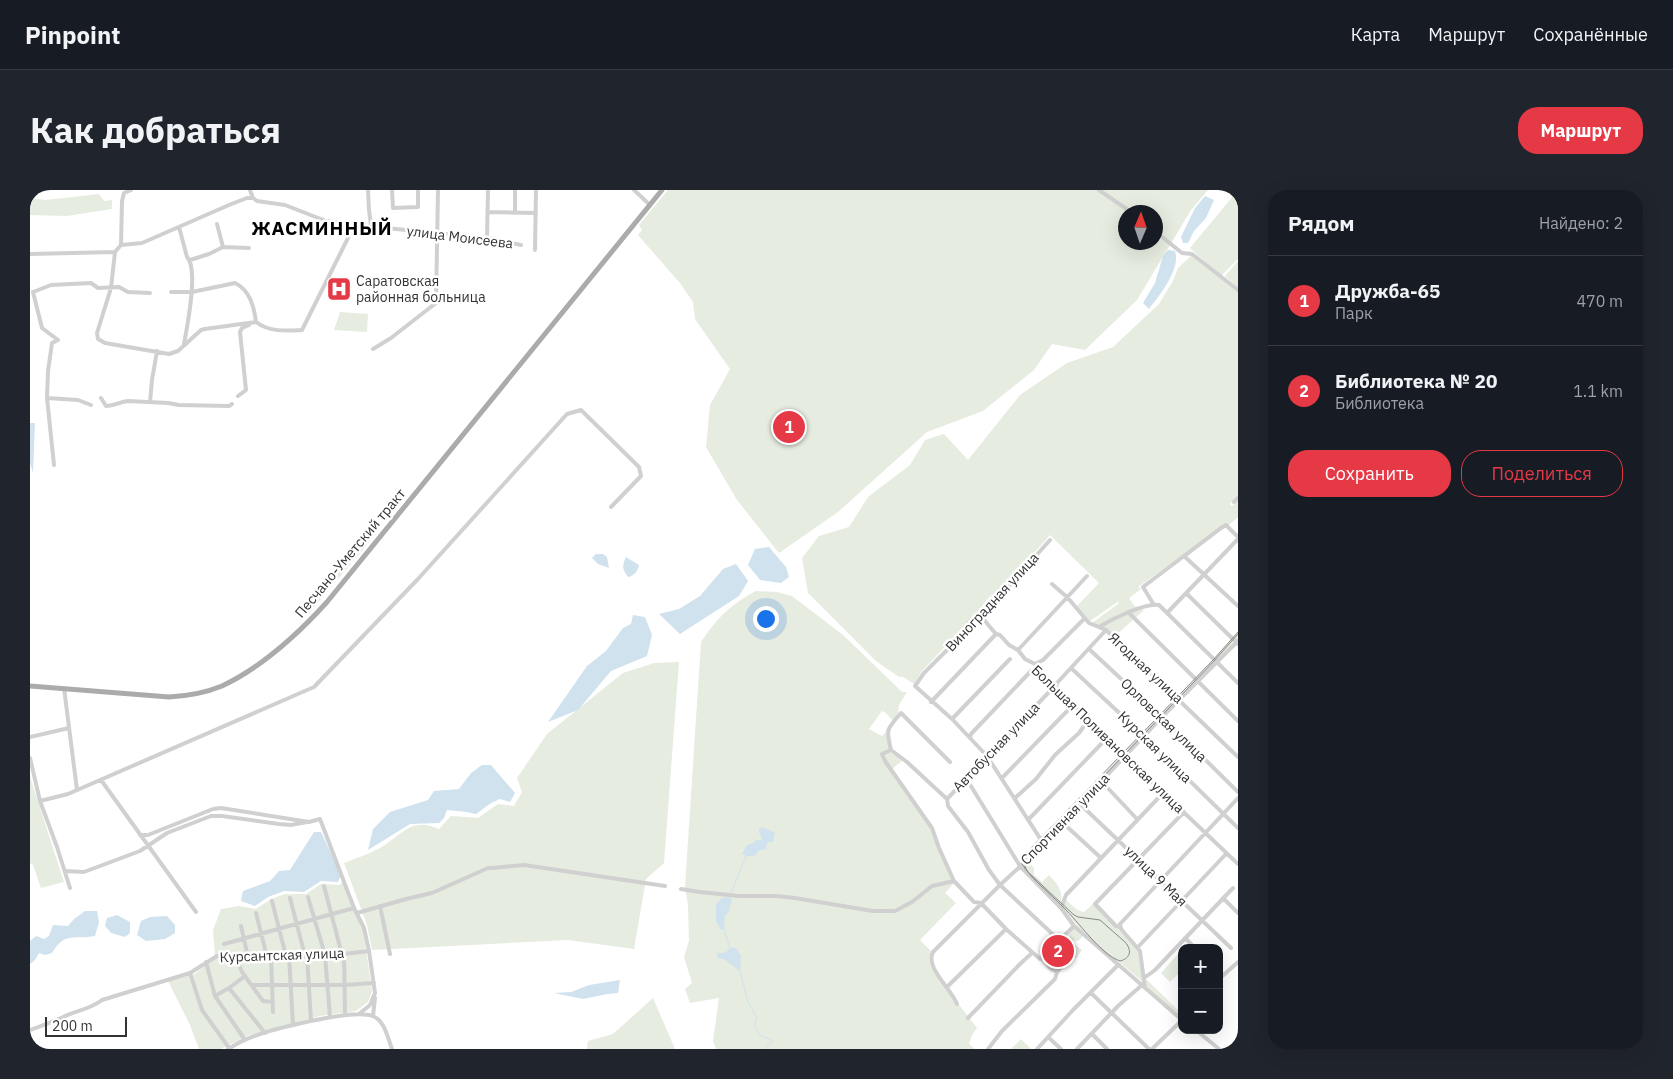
<!DOCTYPE html>
<html lang="ru">
<meta charset="utf-8">
<style>
:root{--surface:#171b24;--page:#20242c;--text:#f1f3f6;--muted:#9ea1a6;--line:#363941;--accent:#e63946}
body{margin:0;font-family:"IBM Plex Sans",sans-serif;background:var(--page);color:var(--text)}
.controls{position:absolute;right:15px;bottom:15px;display:grid;overflow:hidden;border-radius:10px;box-shadow:0 5px 20px #0002}
.controls button{width:45px;height:45px;display:grid;place-items:center;padding:0;border:0;border-bottom:1px solid var(--line);background:var(--surface);color:var(--text);font:25px sans-serif}
.compass{position:absolute;left:1088px;top:15px;width:45px;height:45px;border-radius:50%;background:var(--surface);box-shadow:0 5px 20px #0002;rotate:2deg}
.scale{position:absolute;left:15px;bottom:12px;width:82px;box-sizing:border-box;padding-left:5px;border:2px solid #333;border-top:0;font-size:14px;line-height:18px;white-space:nowrap;color:#333;-webkit-text-stroke:4px #fff;paint-order:stroke}
.you{position:absolute;left:735px;top:428px;width:18px;height:18px;margin:-12px;border:4px solid #fff;border-radius:50%;background:#1a73e8;box-shadow:0 0 0 8px #1a73e833}
.badge{display:grid;place-items:center;width:32px;height:32px;border-radius:50%;background:var(--accent);color:#fff;font-size:16px;font-weight:700}
.pin{position:absolute;translate:-50% -50%;border:2px solid #fff;box-shadow:0 1px 5px #0006}
.list{margin:0;padding:0;list-style:none}
h2{display:flex;justify-content:space-between;align-items:center;height:65px;margin:0;padding:0 20px;font-size:21px}
h2 small{font-size:16px;font-weight:400;color:var(--muted)}
.list li{display:grid;grid-template-columns:32px 1fr auto;gap:15px;align-items:center;box-sizing:border-box;height:90px;padding:0 20px;border-top:1px solid var(--line)}
.list b{display:block;font-size:19px;white-space:nowrap}
.list p{margin:0;font-size:16px;white-space:nowrap;color:var(--muted)}
.list em{font-size:16px;font-style:normal;color:var(--muted)}
.actions{display:flex;gap:10px;padding:15px 20px}
.actions a{flex:1;padding:11px 0;border:1px solid var(--accent);border-radius:20px;text-align:center;font-size:18px;color:var(--accent)}
.actions .main{background:var(--accent);color:#fff}
.map{position:relative;flex:none;width:1208px;height:859px;overflow:hidden;border-radius:20px}
header{display:flex;align-items:center;gap:30px;box-sizing:border-box;height:70px;padding:0 25px;background:var(--surface);border-bottom:1px solid var(--line)}
header strong{font-size:24px}
nav{display:flex;gap:28px;margin-inline-start:auto;font-size:18px}
.intro{display:flex;align-items:center;justify-content:space-between;box-sizing:border-box;height:120px;padding:0 30px}
h1{margin:0;font-size:35px}
.button{padding:12px 22px;border-radius:20px;background:var(--accent);color:#fff;font-size:18px;font-weight:700}
main{display:flex;gap:30px;padding:0 30px}
aside{flex:1;background:var(--surface);border-radius:20px;box-shadow:0 5px 20px #0002}
.map>svg:first-child{display:block}
.green{fill:#e6ecdf;fill-rule:evenodd}
.water{fill:#cfe2ee}
.lines{fill:none;stroke-linecap:round;stroke-linejoin:round}
.stream{stroke:#cfe2ee;stroke-width:1}
.minor{stroke:#d0d0d0;stroke-width:4}
.major{stroke:#ababab;stroke-width:5}
.tram{stroke:#888;stroke-width:1}
.labels{text-anchor:middle;dominant-baseline:central;stroke-width:5;stroke-linejoin:round;paint-order:stroke}
.street-label{font-size:14px;fill:#333;stroke:#fff}
.poi-label{font-size:14px;fill:#333;stroke:#fff;text-anchor:start}
.district-label{font-size:19px;font-weight:bold;letter-spacing:1px;fill:#000;stroke:#fff}
</style>
<header>
<strong>Pinpoint</strong>
<nav><a>Карта</a><a>Маршрут</a><a>Сохранённые</a></nav>
</header>
<div class="intro"><h1>Как добраться</h1><a class="button">Маршрут</a></div>
<main>
<div class="map">
<svg width="1208" height="859" viewBox="0 0 1208 859">
<rect width="100%" height="100%" fill="#fff"/>
<!-- green -->
<path class="green" d="M638,0H1178L1161,20L1107,110L1055,160L1022,154L1004,180L953,221L897,242L808,322L749,363L707,310L676,257L680,215L700,179L665,129L663,112L650,93L608,45L612,40L609,35ZM1096,22H1126V52H1096Z
M1208,0V69L1191,86L1160,58Z
M69,4L74,11L82,10V19L37,26L0,25V8L16,10Z
M1162,65L1208,101V306L1200,314L1202,316L1208,310V327L1206,329L1158,366L1156,368L1152,366L1108,397L1111,399L1099,408L1106,418L1114,420L1085,446L1079,440L1062,433L1088,414L1089,411L1060,431L1047,416L1069,393L1020,345L974,397L960,406L947,423L892,481L884,494L873,487H869L846,471L778,403L772,368L789,346L819,337L838,307L880,275L895,250L914,244L938,270L990,205L1037,173L1083,157L1129,114L1143,91L1148,78Z
M1208,71V98L1195,86Z
M310,122L338,124L337,142L304,140Z
M337,347L340,351L281,421L277,415L287,402L298,395L326,351Z
M726,401L747,402L762,406L813,445L869,499L872,502H877L869,515L868,523L863,531L855,522L852,521L839,539L852,546L856,542L860,559L851,565L855,569L854,564L860,562L873,570L861,580L902,640L924,693L915,703L926,713L890,750L901,761C898,768 900,775 903,781L947,838L942,845L939,854L945,859H686L683,851L689,808L660,813L655,799L662,793L654,767L659,751L658,715L655,697L671,452C687,428 700,415 726,401Z
M1208,442V449L1206,452L993,673H991L990,670L1164,490Z
M649,472L634,673L616,689L604,759L538,750L342,760L337,735L314,673C326,668 339,664 350,658C372,645 381,626 409,639L421,626L448,628L468,614L484,616L492,602L487,588L517,544L593,483L624,473Z
M0,587L34,692L11,698L3,675L0,673Z
M997,671L1004,678V685L1012,692L1019,685C1027,693 1035,703 1030,715L994,678L993,675Z
M314,689L333,738L342,801L338,812L326,821L290,826L219,845L191,859H169L160,835L138,791L165,784L185,767L183,740L191,719L209,716L226,719L241,709L255,704H276L291,694L310,695Z
M1035,709C1041,714 1046,721 1054,722L1063,714L1095,746L1108,761L1113,792L1049,738L1033,718Z
M1044,738L1053,746L1048,751L1041,750L1038,742Z
M1034,748H1036L1033,752L1038,757L1044,754L1052,760L1046,768H1043L1027,753Z
M1020,760L1031,771V774L1022,783L1010,771Z
M1147,765L1152,769V780L1140,792L1131,783Z
M1116,790H1117L1152,824L1148,825L1116,797Z
M623,808L645,859H557L558,851L583,844Z
M991,849L1001,859H981Z"/>
<!-- water -->
<path class="water" d="M1175,6L1184,10L1176,28L1164,41L1158,53H1153L1151,47L1165,18Z
M1138,60L1145,61C1151,79 1130,105 1119,119L1113,113L1125,93L1133,66Z
M0,233H5L3,283L0,273Z
M739,357L756,377L759,387L751,393L730,390L718,375L725,359Z
M566,364H573L577,367L579,378L568,374L562,368Z
M596,367L609,375C608,381 604,386 598,387C592,379 592,376 596,367Z
M706,374L718,391L709,406L650,444L629,424L649,419L670,406L693,379Z
M603,425L615,427L622,445L617,466L581,481L548,520L518,532L557,476L576,461L593,438L601,434Z
M452,575H461L485,603L480,612L470,609L461,613L446,624L437,622L417,620L414,628L409,633L380,634L338,660L343,639L360,622L398,610L404,601L429,599L441,583Z
M729,638H735L745,643L743,652H739L736,655L737,659L730,660L724,666H716L712,664L717,655L723,653L726,650H732L729,642Z
M284,642H291L311,685L308,692L291,691L274,702L254,701L238,707L225,716L211,711L213,701L240,691L249,681L260,680Z
M699,707L702,710L698,723L695,725L694,739L691,740L686,731V714L692,708Z
M55,721H67L69,732L65,746C44,750 35,741 22,763L15,765L9,763L5,770L0,774V751L6,746L14,749L19,746L23,735L38,736L44,729Z
M87,725L100,732V743L95,747L81,743L75,736L77,728Z
M137,726L145,735V743L135,749L116,751L107,745L111,731L120,727Z
M700,758H706L711,766L710,781L694,769L688,768L687,763H695Z
M590,790L588,803L577,804L553,809L524,803L541,802L559,795Z"/>
<g class="lines">
<!-- stream -->
<path class="stream" d="M701,703L716,666
M694,739L700,758
M710,781L718,812L726,826V832L724,833L729,845L742,850V852L735,859"/>
<!-- minor -->
<path class="minor" d="M101,0L94,3L92,11L91,55L85,62L81,98L67,143L68,149L75,153L139,164L148,161L171,140L175,139L226,132C239,142 256,141 272,140L325,34
M220,0L223,8
M338,0L339,20L341,35
M362,0L363,18L388,17V0
M485,0V23
M604,0L620,15
M1069,0L1101,22
M223,8L227,11L255,15L296,31L356,38L457,48L491,55
M459,22L506,23
M187,34L193,57
M149,37L157,67C169,79 157,137 154,154
M1126,42L1152,63L1162,64L1208,100
M457,48L458,0
M91,55L112,53L199,15L217,8H223
M505,60L506,0
M0,64L85,62
M160,70L179,64L193,57L219,58
M3,102L12,138L28,150L22,153L18,181L17,208L24,275
M3,102L21,95L61,93L68,98L89,97L98,102L120,103
M141,102H162L205,93C220,100 224,117 226,132
M343,159L361,148L406,113L408,0
M208,206L216,200L210,142L212,138L219,135
M17,208L48,210L61,215
M71,208L76,216C84,216 90,212 98,211L138,213L149,215L199,216L202,214
M120,212L122,190L127,161
M1204,312L1208,308
M1154,366L1208,416
M1022,394L1038,408L1059,433L1076,440L1208,567
M1156,403L1208,454
M1124,415L1113,397L1191,338L1196,335L1208,347
M1099,423L1208,531
M1137,423L1208,349
M949,424L966,444L970,445L979,455L988,460L995,469L1005,474L1007,478L1043,515L1096,564L1099,570L1208,674
M1069,437C1082,429 1114,413 1129,415L1208,493
M1059,459L1132,527L1208,602
M988,460L1057,386
M1005,474L1013,470L1055,428
M1041,478L1113,545L1208,638
M34,498L47,600
M901,512L966,444
M922,529L980,469
M0,547L39,538
M940,548L941,544L1001,481
M861,560L852,564L855,571L902,638L909,658L924,691L944,712L951,713L976,739L1010,769L1044,736
M0,568L10,611
M920,572L871,523C856,540 856,539 861,560L877,572L917,609L918,616L938,642L959,680L970,695L1029,750
M936,588L990,676L1031,718L1044,736L1152,830
M972,588L1043,515
M71,590L166,722
M1074,590L1075,595L1107,629
M985,608L1006,589L1025,565L1049,543L1054,536L1061,532
M917,609L1020,501L1026,497L1027,493L1076,440
M1050,614L1201,758
M998,630L1074,551L1080,550
M1033,633L1071,668
M110,645H118L183,619L191,618L279,632L290,629L324,718L334,738L339,761L345,803L340,815L329,824
M1013,653L957,566L922,529L885,496L894,483L919,458L940,431L949,424L965,405L976,400L986,388L1020,350
M35,681L54,682L110,661L137,643L181,626H192L249,634L261,635L277,632
M294,696L311,761L314,764L315,823
M40,698L27,657L10,611L38,604L284,497L388,389L537,224L551,220L609,277L611,286L581,317
M651,699L670,702L709,706H746L765,708L843,721H865L882,712L902,696L924,691
M278,707L295,765L300,827
M260,708L274,762L277,765L281,831
M1193,708L1208,723
M242,711L256,766
M350,716L360,764
M1031,718L1036,705L1134,602
M226,723L237,767
M327,723L376,709L402,703L458,678H463L494,675L635,696
M211,736L218,767
M1090,737L1086,736L1065,714L1154,622
M1155,748L1165,758
M194,754L324,718
M1108,757L1196,664
M1014,765L1019,777L1027,782
M259,766L263,835
M241,767L243,822
M206,768L212,782L233,811L243,812
M176,772L185,806L215,850
M160,783L172,820L199,858
M1114,788L1125,780L1203,698
M1189,789L1208,772
M223,795H315L344,793
M917,797L976,739
M199,798L235,843
M1115,798L1110,761L1091,739L1090,734L1208,608
M1061,803L1119,859
M185,806L199,798L215,786
M927,814C921,798 895,778 903,762L970,695L996,671L1132,527L1208,451
M343,826L345,808
M938,828L990,774L1002,763
M0,840C12,836 22,832 33,827C47,820 59,820 72,810L160,783L187,766L206,768L314,764L339,761
M1166,840L1189,859
M1062,844L1077,859
M1018,847L1031,859
M198,859C204,856 209,852 215,850C236,840 323,818 343,826C355,831 358,849 362,859
M958,859L972,841L1025,789L1027,782L1032,776V770L1021,758
M1007,859L1043,820L1088,775
M1047,859L1088,816L1112,795
M1122,859L1149,833L1152,827"/>
<!-- major -->
<path class="major" d="M0,496L139,507C157,506 175,503 192,496C232,477 268,444 297,412L632,0"/>
<!-- tram -->
<path class="tram" d="M1208,442L1184,469L999,660L993,669L992,674C1003,691 1020,703 1033,717C1049,732 1070,764 1090,771C1101,768 1102,760 1095,752L1070,730L1048,727L1044,725L998,682C992,673 994,669 1001,662L1185,470L1208,444"/>
</g>
<!-- icons -->
<defs>
<symbol id="hospital-square" viewBox="-11 -11 22 22"><rect x="-9" y="-9" width="18" height="18" rx="4" fill="#e63946" stroke="#fff"/><path d="M-5-5h3v3.5h4V-5h3V5h-3V1.5h-4V5h-3Z" fill="#fff"/></symbol>
</defs>
<g fill-rule="evenodd">
<use href="#hospital-square" x="295" y="85" width="28" height="28"/>
</g>
<g class="labels">
<!-- street labels -->
<g class="street-label">
<text transform="translate(430 47) rotate(7)">улица Моисеева</text>
<text transform="translate(320 363) rotate(-50)">Песчано-Уметский тракт</text>
<text transform="translate(962 412) rotate(-47)">Виноградная улица</text>
<text transform="translate(1116 478) rotate(43)">Ягодная улица</text>
<text transform="translate(1134 530) rotate(44)">Орловская улица</text>
<text transform="translate(1078 549) rotate(44)">Большая Поливановская улица</text>
<text transform="translate(966 557) rotate(-46)">Автобусная улица</text>
<text transform="translate(1125 557) rotate(44)">Курская улица</text>
<text transform="translate(1035 629) rotate(-46)">Спортивная улица</text>
<text transform="translate(1126 686) rotate(44)">улица 9 Мая</text>
<text transform="translate(252 765) rotate(-2)">Курсантская улица</text>
</g>
<!-- poi labels -->
<g class="poi-label">
<text x="326" y="91">Саратовская<tspan x="326" dy="16">районная больница</tspan></text>
</g>
<!-- district labels -->
<g class="district-label">
<text x="292" y="38">ЖАСМИННЫЙ</text>
</g>
</g>
</svg>
<div class="controls">
<button>+</button>
<button>−</button>
</div>
<svg class="compass" viewBox="-18 -18 36 36"><path d="M0-13l5 13h-10z" fill="#e53935"/><path d="M0 13l5-13h-10z" fill="#9ea1a6"/></svg>
<div class="scale">200 m</div>
<div class="you"></div>
<div class="pin badge" style="left:759px;top:237px">1</div>
<div class="pin badge" style="left:1028px;top:761px">2</div>
</div>
<aside>
<h2>Рядом<small>Найдено: 2</small></h2>
<ul class="list">
<li><span class="badge">1</span><div><b>Дружба-65</b><p>Парк</p></div><em>470 m</em></li>
<li><span class="badge">2</span><div><b>Библиотека № 20</b><p>Библиотека</p></div><em>1.1 km</em></li>
</ul>
<div class="actions"><a class="main">Сохранить</a><a>Поделиться</a></div>
</aside>
</main>
